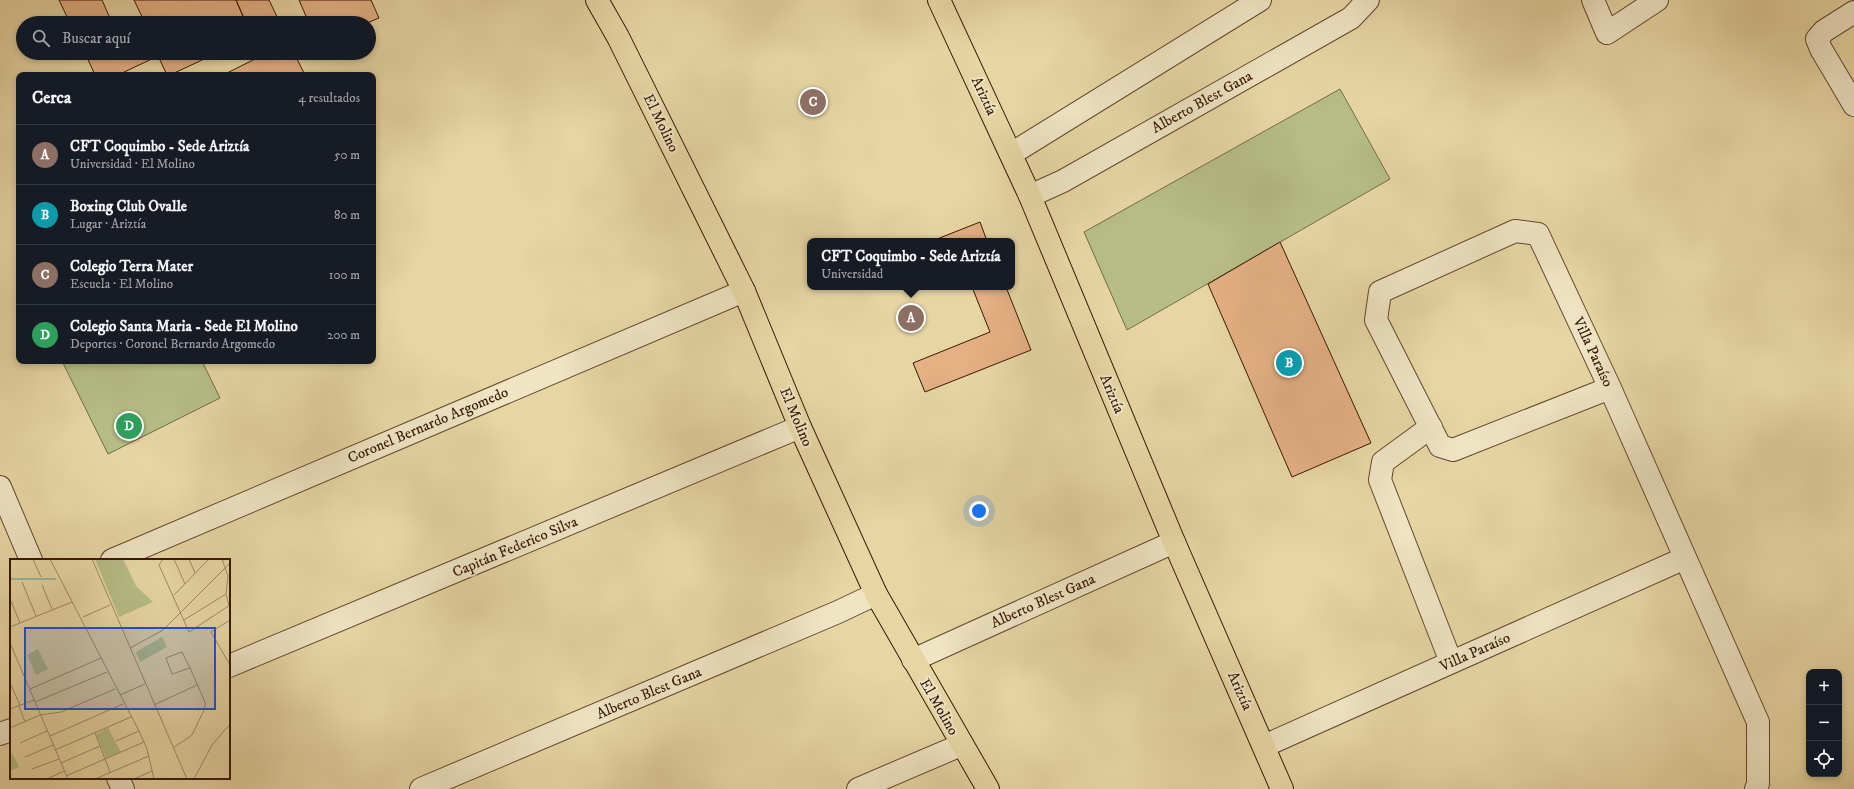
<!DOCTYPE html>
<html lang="es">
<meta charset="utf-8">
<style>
:root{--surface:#171b24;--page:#242831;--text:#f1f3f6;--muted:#9ea1a6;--line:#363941;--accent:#b45309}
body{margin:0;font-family:"IM FELL DW Pica",serif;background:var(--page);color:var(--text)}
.controls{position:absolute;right:12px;bottom:12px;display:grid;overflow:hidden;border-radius:8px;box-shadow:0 2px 6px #0003}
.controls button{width:36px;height:36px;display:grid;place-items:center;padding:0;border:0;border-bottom:1px solid var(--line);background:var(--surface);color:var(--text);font:20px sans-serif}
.you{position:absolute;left:979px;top:511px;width:14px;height:14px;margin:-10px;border:3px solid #fff;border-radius:50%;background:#1a73e8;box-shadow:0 0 0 6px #1a73e833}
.badge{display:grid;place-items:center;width:26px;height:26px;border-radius:50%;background:var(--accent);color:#fff;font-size:13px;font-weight:700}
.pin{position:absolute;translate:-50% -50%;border:2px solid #fff;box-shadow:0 1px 4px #0006}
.popup{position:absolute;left:807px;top:238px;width:208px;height:52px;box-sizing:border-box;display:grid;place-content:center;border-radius:8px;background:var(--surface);filter:drop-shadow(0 1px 3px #0005);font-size:13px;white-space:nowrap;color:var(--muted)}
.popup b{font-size:15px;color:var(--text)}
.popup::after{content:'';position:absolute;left:50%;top:100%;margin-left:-8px;border:8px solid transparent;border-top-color:var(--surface)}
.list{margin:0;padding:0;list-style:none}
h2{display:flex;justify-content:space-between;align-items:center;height:52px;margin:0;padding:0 16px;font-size:17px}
h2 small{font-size:13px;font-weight:400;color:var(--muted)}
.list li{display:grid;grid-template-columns:26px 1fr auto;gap:12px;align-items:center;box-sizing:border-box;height:60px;padding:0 16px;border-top:1px solid var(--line)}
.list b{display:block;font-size:15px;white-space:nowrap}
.list p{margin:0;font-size:13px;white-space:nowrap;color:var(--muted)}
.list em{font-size:13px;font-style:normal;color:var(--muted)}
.icon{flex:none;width:22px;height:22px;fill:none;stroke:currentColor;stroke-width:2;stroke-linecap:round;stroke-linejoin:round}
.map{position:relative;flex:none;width:1854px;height:789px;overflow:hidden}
.search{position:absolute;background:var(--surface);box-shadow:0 2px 6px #0003;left:16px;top:16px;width:360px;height:44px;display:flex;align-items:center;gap:10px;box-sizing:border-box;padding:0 14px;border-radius:22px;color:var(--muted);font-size:15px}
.panel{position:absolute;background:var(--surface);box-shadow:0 2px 6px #0003;left:16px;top:72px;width:360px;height:292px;border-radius:8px}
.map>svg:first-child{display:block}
.green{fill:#b6be86;stroke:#766b46}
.building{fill:#e4b084;stroke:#371806}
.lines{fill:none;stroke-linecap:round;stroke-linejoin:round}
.minor-casing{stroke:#63482e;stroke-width:24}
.major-casing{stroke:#371806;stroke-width:24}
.minor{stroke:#efe4c4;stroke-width:22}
.major{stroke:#e7d6a4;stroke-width:22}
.labels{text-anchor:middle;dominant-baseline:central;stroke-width:4;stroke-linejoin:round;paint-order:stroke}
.street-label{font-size:15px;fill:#371806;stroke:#efe4c4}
.inset-river{fill:none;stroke:#97b9a3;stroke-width:2}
.inset-road{fill:none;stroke:#a18a65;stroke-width:1}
.view{fill:#1d4ed8;fill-opacity:0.15;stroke:#1d4ed8;stroke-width:2}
.inset-edge{fill:none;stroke:#371806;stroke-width:2}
</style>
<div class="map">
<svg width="1854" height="789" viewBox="0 0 1854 789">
<rect width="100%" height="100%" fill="#e7d6a4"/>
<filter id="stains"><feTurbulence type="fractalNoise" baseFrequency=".005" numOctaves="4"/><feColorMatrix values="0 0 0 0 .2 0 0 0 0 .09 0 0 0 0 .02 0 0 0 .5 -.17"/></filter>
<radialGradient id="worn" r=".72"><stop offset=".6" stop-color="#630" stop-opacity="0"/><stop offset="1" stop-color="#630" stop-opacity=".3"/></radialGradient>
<!-- green -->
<path class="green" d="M1340,89L1390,179L1127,330L1084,232Z
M62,361H202L220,398L108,454Z"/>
<!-- building -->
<path class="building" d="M59,0H102L112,23H70Z
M134,0H236L246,23H145Z
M236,0H269L280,23H246Z
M299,0H371L379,18L367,23H309Z
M85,53H217L170,75H167L158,56L118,75H95Z
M267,53H294L305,75H223Z
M980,222L987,241H932Z
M1280,242L1371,443L1292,477L1208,284Z
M905,287H926L908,294Z
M972,287H1006L1031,350L925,392L913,363L990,332Z"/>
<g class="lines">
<defs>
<path id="minor" d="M1593,0L1607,33L1657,0
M1854,12L1824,31L1817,39L1821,49L1854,105
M1011,154L1260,0
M1030,196L1063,181L1351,18L1368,0
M1610,388L1453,450L1440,446L1376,320L1380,292L1515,231L1538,234L1610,388L1758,722V784L1756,789
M1431,427L1383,462L1380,480L1451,662
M0,487L31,560
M112,560L744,291
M913,660L1174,542
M229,666L800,427
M0,734L11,730
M1264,746L1685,558
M118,778L123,789
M421,789L838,612L876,594
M858,789L961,745"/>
<path id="major" d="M597,0L618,37L744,291L800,427L876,594L988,789
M939,0L1030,196L1174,542L1282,789"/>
</defs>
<!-- minor casing -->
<use href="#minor" class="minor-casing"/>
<!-- major casing -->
<use href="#major" class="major-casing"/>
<!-- minor -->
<use href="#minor" class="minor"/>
<!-- major -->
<use href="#major" class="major"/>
</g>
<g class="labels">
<!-- street labels -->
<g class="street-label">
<text transform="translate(984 96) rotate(65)">Ariztía</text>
<text transform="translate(1202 102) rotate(-29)">Alberto Blest Gana</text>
<text transform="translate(661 123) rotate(64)">El Molino</text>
<text transform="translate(1593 352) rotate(65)">Villa Paraíso</text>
<text transform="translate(1112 394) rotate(67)">Ariztía</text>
<text transform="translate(796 417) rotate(67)">El Molino</text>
<text transform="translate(428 425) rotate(-23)">Coronel Bernardo Argomedo</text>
<text transform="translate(515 547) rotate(-23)">Capitán Federico Silva</text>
<text transform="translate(1043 601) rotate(-24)">Alberto Blest Gana</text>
<text transform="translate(1475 652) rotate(-24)">Villa Paraíso</text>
<text transform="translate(1240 691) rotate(66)">Ariztía</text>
<text transform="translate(649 693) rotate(-23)">Alberto Blest Gana</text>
<text transform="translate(939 707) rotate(60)">El Molino</text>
</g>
</g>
<!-- overview -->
<g transform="translate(10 559)">
<rect width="220" height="220" fill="#e7d6a4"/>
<path d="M85,0H113L126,27L143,43L109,58ZM152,78L157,88L130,103L126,93ZM28,90L38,110L26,116L17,96ZM98,169L111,193L96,199L86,175ZM2,194L9,208L0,212V195Z" fill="#b6be86"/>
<path class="inset-river" d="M0,20H46"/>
<path class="inset-road" d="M23,0L31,18M40,0L129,172L137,190L144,220M82,0L177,220M153,0L149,6L179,73L220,46M164,0L175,25M179,0L185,14M212,0L218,17L216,35L219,47M12,23L26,57M32,26L42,50M164,36L199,0M1,42L10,64M73,58L100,46M174,61L216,35M220,61L201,73L220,106M0,68L62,43M0,84L58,220M120,89L153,71L220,4M0,124L10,146M20,130L91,99M110,136L135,125M25,143L97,113M144,146L187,126M9,147L15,163M0,150L24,141M0,169L30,156L51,153L105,130M85,174L100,213M40,177L113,145M106,182L129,172M10,184L37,172M163,189L182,176L195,149V143L180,109L172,93L156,99L162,115L180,109M45,191L121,158M15,198L43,186M51,204L90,187M22,210L49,200M56,217L134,183M37,220L54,212M85,220L139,197M124,220L142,212M184,220L202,186L220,165"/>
<path class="view" d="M15,69H205V150H15Z"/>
<rect width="220" height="220" class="inset-edge"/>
</g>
<rect width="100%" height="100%" filter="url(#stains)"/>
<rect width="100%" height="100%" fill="url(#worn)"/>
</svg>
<div class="controls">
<button>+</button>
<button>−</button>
<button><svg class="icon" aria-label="locate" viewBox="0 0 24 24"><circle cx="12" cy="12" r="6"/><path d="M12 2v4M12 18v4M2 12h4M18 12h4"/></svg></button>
</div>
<div class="you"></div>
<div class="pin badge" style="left:911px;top:318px;background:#8d6e63">A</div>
<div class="popup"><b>CFT Coquimbo - Sede Ariztía</b>Universidad</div>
<div class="pin badge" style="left:1289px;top:363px;background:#0f9aa8">B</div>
<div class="pin badge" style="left:813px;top:102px;background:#8d6e63">C</div>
<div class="pin badge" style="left:129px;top:426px;background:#2e9e5b">D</div>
<div class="search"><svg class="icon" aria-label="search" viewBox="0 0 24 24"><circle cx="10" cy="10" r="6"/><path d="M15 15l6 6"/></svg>Buscar aquí</div>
<section class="panel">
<h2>Cerca<small>4 resultados</small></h2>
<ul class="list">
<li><span class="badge" style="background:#8d6e63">A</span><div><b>CFT Coquimbo - Sede Ariztía</b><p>Universidad · El Molino</p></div><em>50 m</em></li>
<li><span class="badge" style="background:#0f9aa8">B</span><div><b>Boxing Club Ovalle</b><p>Lugar · Ariztía</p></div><em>80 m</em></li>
<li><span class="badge" style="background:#8d6e63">C</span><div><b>Colegio Terra Mater</b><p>Escuela · El Molino</p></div><em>100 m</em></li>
<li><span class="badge" style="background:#2e9e5b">D</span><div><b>Colegio Santa Maria - Sede El Molino</b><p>Deportes · Coronel Bernardo Argomedo</p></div><em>200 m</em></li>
</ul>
</section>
</div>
